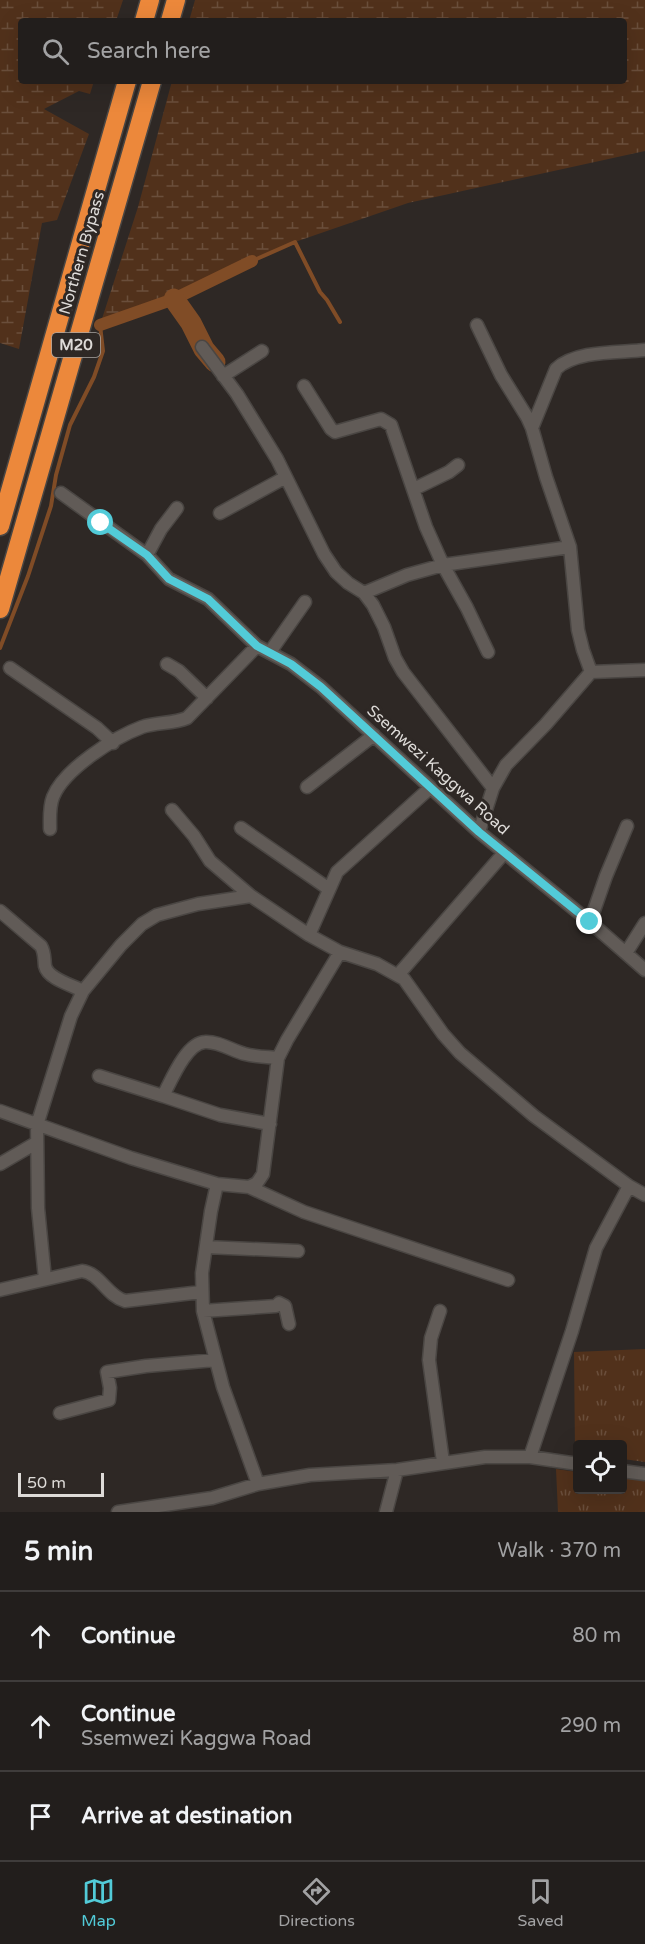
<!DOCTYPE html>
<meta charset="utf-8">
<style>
:root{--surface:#221e1c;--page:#2a2725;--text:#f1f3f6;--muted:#a2a2a3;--line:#3f3c3b;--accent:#52cbd8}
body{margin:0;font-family:"Varela Round",sans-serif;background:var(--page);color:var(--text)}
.controls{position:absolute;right:18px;bottom:18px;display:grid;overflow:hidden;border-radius:6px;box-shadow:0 6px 24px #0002}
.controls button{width:54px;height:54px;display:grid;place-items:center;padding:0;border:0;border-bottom:2px solid var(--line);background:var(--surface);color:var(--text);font:30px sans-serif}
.scale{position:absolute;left:18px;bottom:15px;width:86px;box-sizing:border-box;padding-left:6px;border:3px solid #dedbd8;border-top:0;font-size:16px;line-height:21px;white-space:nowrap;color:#dedbd8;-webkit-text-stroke:4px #2e2825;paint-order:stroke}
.stop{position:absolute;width:18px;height:18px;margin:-14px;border:4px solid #52cbd8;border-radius:50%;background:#fff}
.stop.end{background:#52cbd8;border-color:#fff;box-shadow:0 2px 6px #0008}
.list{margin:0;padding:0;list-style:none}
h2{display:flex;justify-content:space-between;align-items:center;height:78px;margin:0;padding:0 24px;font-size:26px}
h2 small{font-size:20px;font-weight:400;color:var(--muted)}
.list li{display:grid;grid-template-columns:39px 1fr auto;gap:18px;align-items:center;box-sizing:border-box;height:90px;padding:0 24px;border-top:2px solid var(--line)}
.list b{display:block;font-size:22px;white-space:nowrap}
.list p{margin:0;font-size:20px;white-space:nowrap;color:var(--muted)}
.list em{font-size:20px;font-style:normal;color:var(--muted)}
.icon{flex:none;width:33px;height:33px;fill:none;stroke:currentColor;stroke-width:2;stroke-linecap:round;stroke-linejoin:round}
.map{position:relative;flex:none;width:645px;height:1512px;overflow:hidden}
.search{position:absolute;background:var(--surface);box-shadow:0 6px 24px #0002;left:18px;right:18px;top:18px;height:66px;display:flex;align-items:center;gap:15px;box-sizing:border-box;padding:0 21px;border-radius:6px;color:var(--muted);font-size:22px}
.sheet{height:348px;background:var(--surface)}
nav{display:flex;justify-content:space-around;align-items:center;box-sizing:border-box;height:84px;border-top:2px solid var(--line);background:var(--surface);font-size:16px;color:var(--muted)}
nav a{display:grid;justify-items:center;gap:3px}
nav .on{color:var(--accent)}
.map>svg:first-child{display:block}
.grass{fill:url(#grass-tufts)}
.wetland{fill:url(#wetland-marsh)}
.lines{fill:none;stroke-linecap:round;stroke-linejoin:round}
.stream{stroke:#804c26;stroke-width:4}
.canal{stroke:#804c26;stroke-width:12}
.river{stroke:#804c26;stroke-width:21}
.street-casing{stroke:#4a4643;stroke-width:15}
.highway-casing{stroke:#4a4643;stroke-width:21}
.street{stroke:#615b57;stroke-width:12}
.highway{stroke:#ec883b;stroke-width:18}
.route{stroke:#52cbd8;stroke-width:8}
.labels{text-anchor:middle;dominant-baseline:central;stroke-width:6;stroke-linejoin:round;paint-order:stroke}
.shield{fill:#2e2825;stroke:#a9a5a2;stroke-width:1.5}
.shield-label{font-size:15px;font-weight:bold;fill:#dedbd8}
.street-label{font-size:16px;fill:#dedbd8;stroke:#2e2825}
</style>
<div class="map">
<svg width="645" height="1512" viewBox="0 0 645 1512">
<defs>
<pattern id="grass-tufts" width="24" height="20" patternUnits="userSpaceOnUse" patternTransform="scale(1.5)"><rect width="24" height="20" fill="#51311b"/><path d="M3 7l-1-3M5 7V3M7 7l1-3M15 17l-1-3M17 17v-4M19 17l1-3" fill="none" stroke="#6a4e3b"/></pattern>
<pattern id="wetland-marsh" width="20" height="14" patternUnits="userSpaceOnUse" patternTransform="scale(1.5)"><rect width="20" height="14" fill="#51311b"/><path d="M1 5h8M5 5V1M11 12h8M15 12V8" fill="none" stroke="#6a4e3b"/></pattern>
</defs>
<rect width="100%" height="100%" fill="#2e2825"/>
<!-- grass -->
<path class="grass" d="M645,1349V1462L623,1459L622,1444H578L577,1452L575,1451L574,1352Z
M556,1469L577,1472L578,1490H622L623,1478L645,1481V1512H558Z"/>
<!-- wetland -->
<path class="wetland" d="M0,0H123L116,21H21V81H94L90,94L79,91L44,109L89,134L57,220L42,223L19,349L0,343Z
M195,0H645V151L408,203L295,242L213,280L100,325L138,207L172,81H624V21H189Z"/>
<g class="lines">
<!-- stream -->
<path class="stream" d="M252,261L295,242L320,292L327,300L340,322
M0,648L28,576L51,506L56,475L70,425L94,377L103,351L100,325"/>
<!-- canal -->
<path class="canal" d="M100,325L174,299L252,261"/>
<!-- river -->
<path class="river" d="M174,299L191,323L204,349L215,362"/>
<defs>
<path id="street" d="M477,325L501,375L527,417L532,428L546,477L570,547L578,630L583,650L591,672
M202,347L237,394L277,459L324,554L336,572L348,583L364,593L373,605L384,627L395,658L403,672L493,788
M223,376L262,351
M304,386L331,429L335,432L381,419L391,425L426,527L443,565L467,608L488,652
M532,428L556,369C576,350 619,353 645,350
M414,489L449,472L458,465
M61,493L147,555L169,579L208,599L257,646L291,664L321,687L479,832L590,922L645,970
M220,513L286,477
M147,555L161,529L177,508
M364,593L407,575L443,565L570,547
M270,652L305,602
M167,664L179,671L207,698
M10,668L97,728L113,743
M307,787L374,735
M172,810L194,836L210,861L251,896L309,935L340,952L377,964L404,979L443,1034L460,1053L534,1116L629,1186L645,1195
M241,828L329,889
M50,829C50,818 49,807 53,797C64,769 115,737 142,727C157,722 173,724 187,718L257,646
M479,832L493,788L506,765L546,724L591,672L645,670
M0,911L41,946C45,953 44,958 45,966C48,979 72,985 83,991
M590,922L606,876L627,826
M309,935L337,872L430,788
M626,953L645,923
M398,975L504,853
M99,1076L163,1096C171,1081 186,1043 205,1042C218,1041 233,1051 245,1054C256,1057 268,1057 278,1058
M163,1096L220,1115L270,1124
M0,1111L131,1158L217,1184L249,1187L257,1183L263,1174L278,1058L287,1040L340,952
M0,1164L36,1143
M217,1184L211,1211L202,1273L203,1311L223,1387L258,1484
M249,1187L304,1212L508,1280
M206,1247L298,1251
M45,1279L38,1208L37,1125L71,1016L83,991L121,945L142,924L157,915L198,904L251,896
M0,1290L82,1271C100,1273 107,1296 125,1301L201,1292
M203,1311L276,1306L279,1303L285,1306L289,1324
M440,1311L431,1338L429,1360L443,1462
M60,1413L109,1400L110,1388L107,1372L146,1366L215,1360
M530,1457L572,1331L596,1248L629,1186
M622,1471L645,1474
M118,1512L212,1498L258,1484L310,1475L397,1470L485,1457H530L578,1464
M386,1512L397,1470"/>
<path id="highway" d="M144,21L150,0
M170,21L176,0
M0,526L127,81
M0,609L152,81"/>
</defs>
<!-- street casing -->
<use href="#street" class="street-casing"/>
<!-- highway casing -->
<use href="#highway" class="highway-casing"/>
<!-- street -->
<use href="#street" class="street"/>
<!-- highway -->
<use href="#highway" class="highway"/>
</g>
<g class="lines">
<!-- route -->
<path class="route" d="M101,523L147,555L169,579L208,599L257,646L291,664L321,687L479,832L590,922"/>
</g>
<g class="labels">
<!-- shield labels -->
<rect class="shield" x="52" y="333" width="48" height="24" rx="4.5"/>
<g class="shield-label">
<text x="76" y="345">M20</text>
</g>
<!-- street labels -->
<g class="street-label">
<text transform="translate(82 253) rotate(-74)">Northern Bypass</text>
<text transform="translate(438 770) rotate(42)">Ssemwezi Kaggwa Road</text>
</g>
</g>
</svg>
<div class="controls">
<button><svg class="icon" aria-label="locate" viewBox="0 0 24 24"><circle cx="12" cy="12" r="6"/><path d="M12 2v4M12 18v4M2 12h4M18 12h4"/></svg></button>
</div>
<div class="scale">50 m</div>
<div class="stop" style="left:101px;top:523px"></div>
<div class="stop end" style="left:590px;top:922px"></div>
<div class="search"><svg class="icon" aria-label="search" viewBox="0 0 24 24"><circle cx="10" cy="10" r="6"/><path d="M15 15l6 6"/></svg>Search here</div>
</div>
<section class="sheet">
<h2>5 min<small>Walk · 370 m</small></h2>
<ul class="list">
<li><svg class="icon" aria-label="ahead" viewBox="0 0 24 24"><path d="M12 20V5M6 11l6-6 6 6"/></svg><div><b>Continue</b></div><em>80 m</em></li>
<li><svg class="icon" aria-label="ahead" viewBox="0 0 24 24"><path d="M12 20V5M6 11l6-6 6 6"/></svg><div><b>Continue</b><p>Ssemwezi Kaggwa Road</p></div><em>290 m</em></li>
<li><svg class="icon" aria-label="arrive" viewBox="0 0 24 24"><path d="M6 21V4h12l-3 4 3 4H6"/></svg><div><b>Arrive at destination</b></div></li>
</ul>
</section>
<nav>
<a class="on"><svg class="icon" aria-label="map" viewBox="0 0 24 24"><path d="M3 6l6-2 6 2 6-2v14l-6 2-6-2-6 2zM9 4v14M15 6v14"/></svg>Map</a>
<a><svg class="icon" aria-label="directions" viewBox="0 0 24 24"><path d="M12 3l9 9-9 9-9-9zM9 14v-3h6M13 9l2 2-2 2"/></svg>Directions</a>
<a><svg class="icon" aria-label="saved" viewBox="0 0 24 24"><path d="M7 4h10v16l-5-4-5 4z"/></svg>Saved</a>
</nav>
